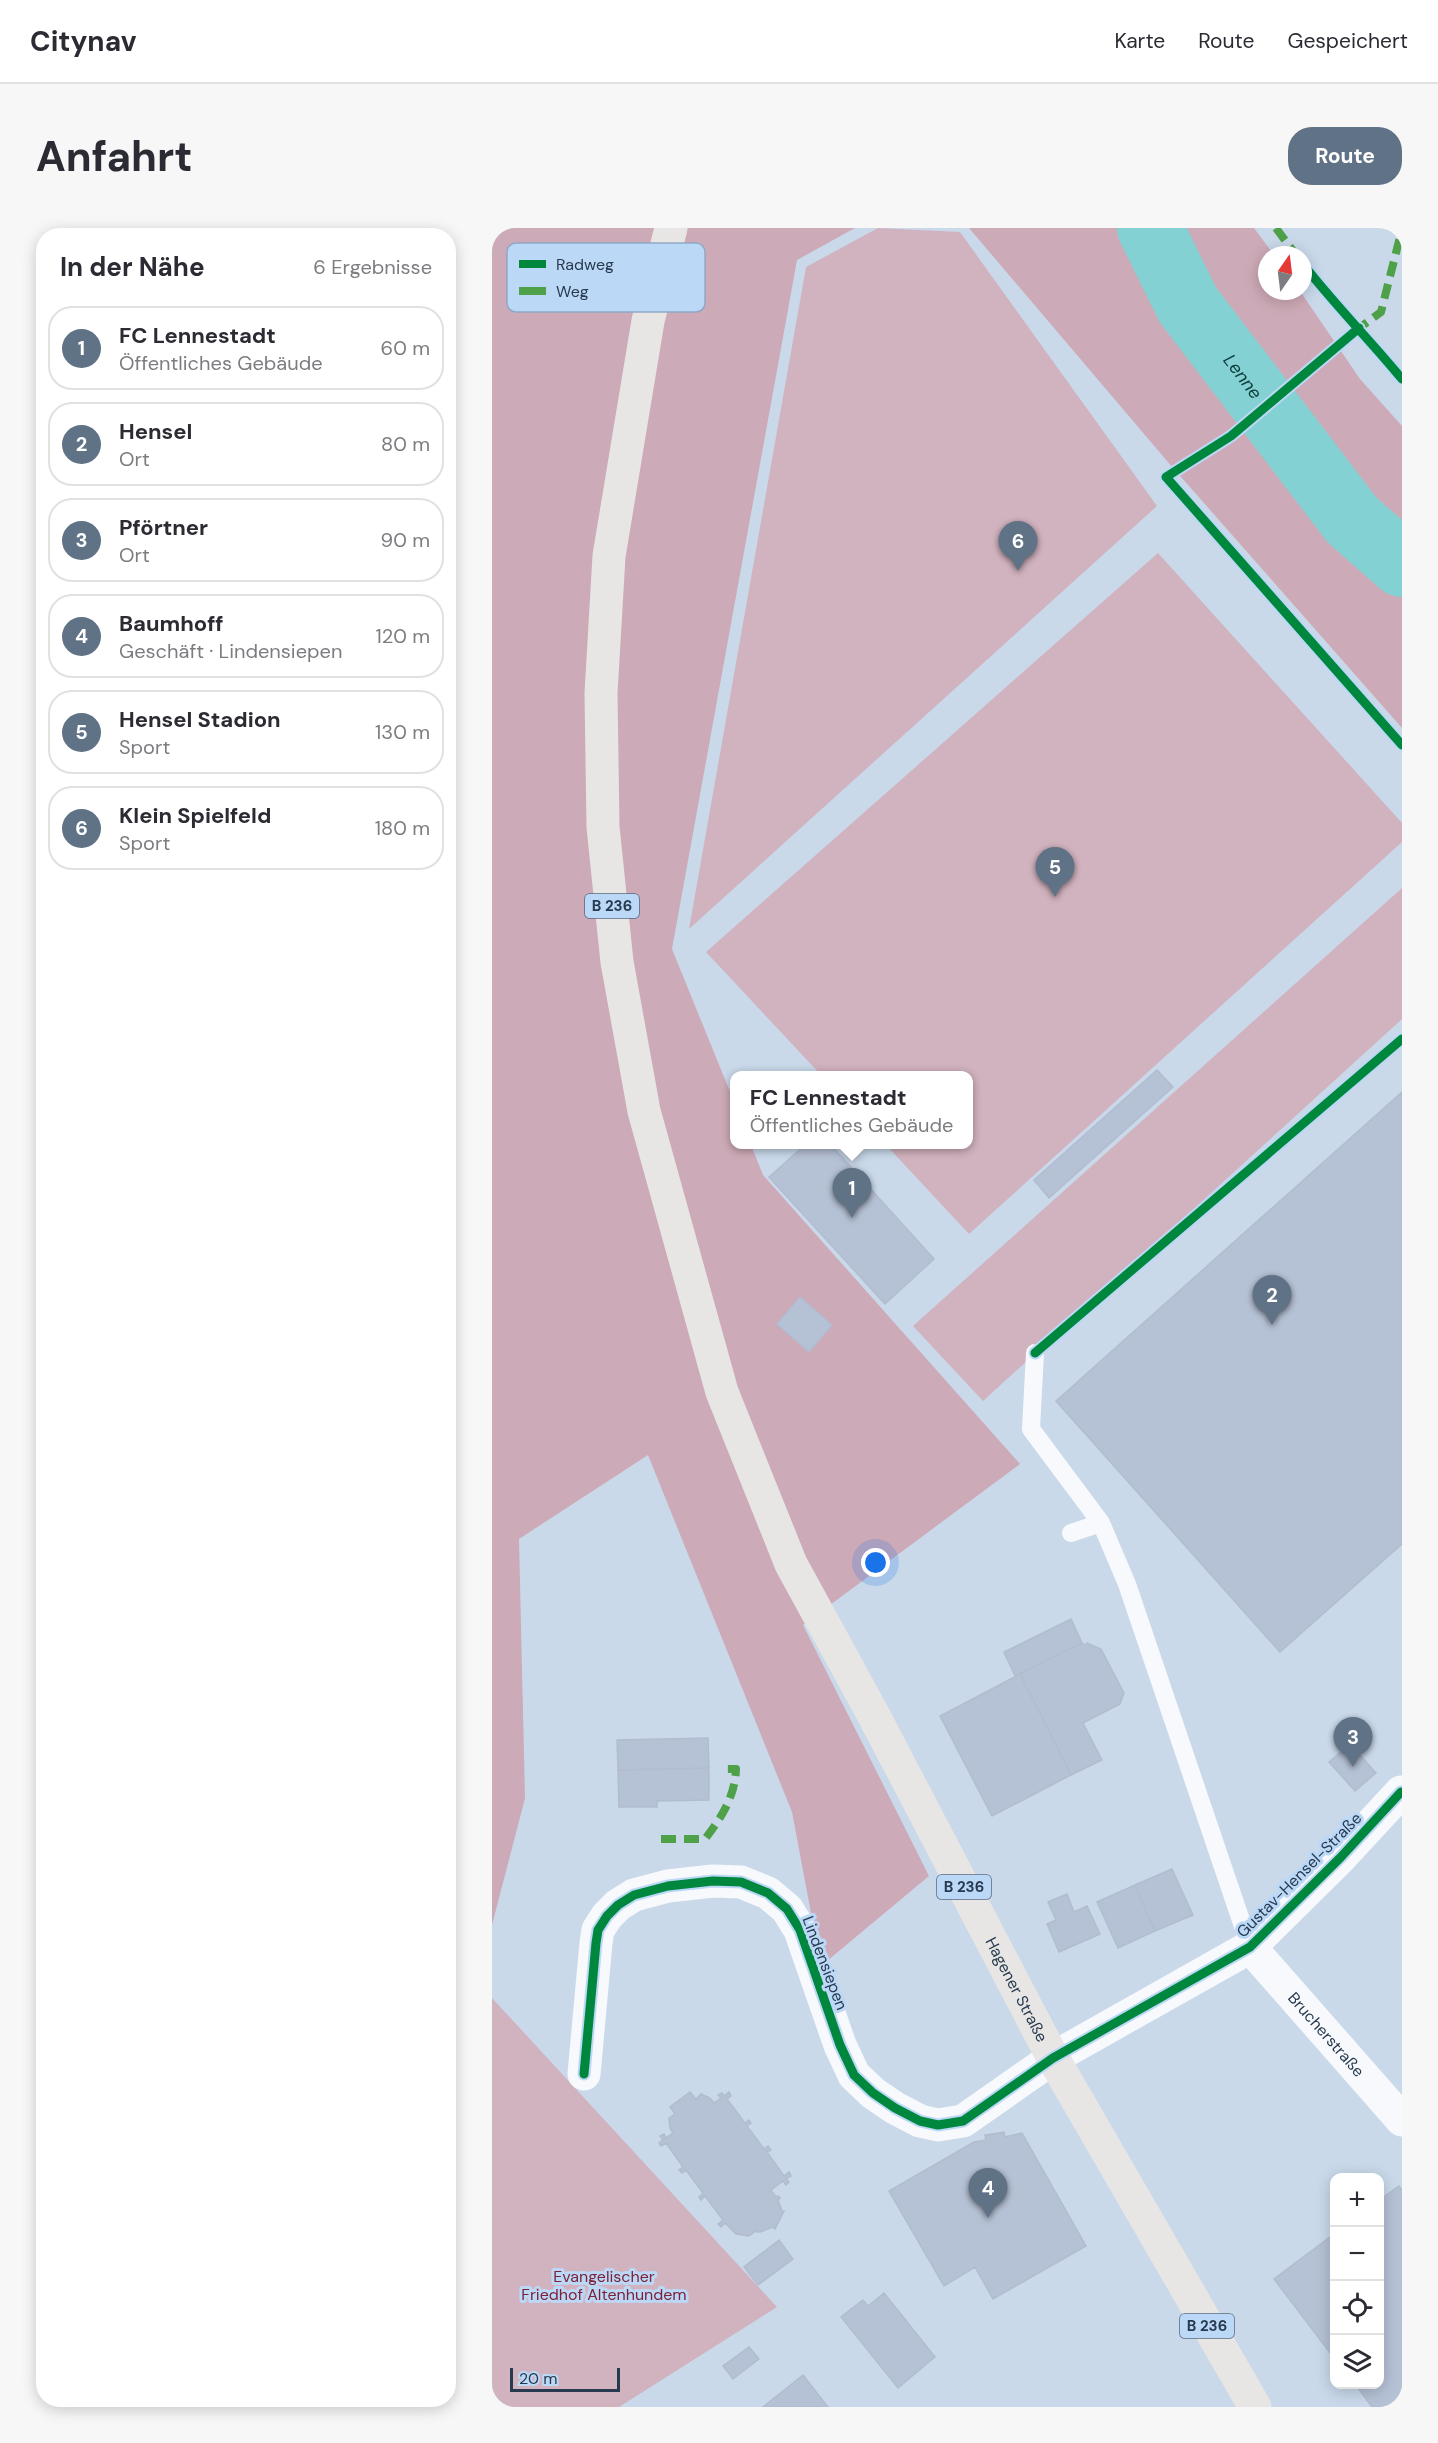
<!DOCTYPE html>
<html lang="de">
<meta charset="utf-8">
<style>
:root{--surface:#fff;--page:#f7f7f7;--text:#2b2b33;--muted:#7c7c81;--line:#e1e1e2;--accent:#607285}
body{margin:0;font-family:"DM Sans",sans-serif;background:var(--page);color:var(--text)}
.controls{position:absolute;right:18px;bottom:18px;display:grid;overflow:hidden;border-radius:12px;box-shadow:0 3px 15px #0003}
.controls button{width:54px;height:54px;display:grid;place-items:center;padding:0;border:0;border-bottom:2px solid var(--line);background:var(--surface);color:var(--text);font:30px sans-serif}
.compass{position:absolute;left:766px;top:18px;width:54px;height:54px;border-radius:50%;background:var(--surface);box-shadow:0 3px 15px #0003;rotate:14deg}
.scale{position:absolute;left:18px;bottom:15px;width:110px;box-sizing:border-box;padding-left:6px;border:3px solid #273a4f;border-top:0;font-size:16px;line-height:21px;white-space:nowrap;color:#273a4f;-webkit-text-stroke:4px #bcd8f7;paint-order:stroke}
.you{position:absolute;left:384px;top:1335px;width:21px;height:21px;margin:-15px;border:4px solid #fff;border-radius:50%;background:#1a73e8;box-shadow:0 0 0 9px #1a73e833}
.badge{display:grid;place-items:center;width:39px;height:39px;border-radius:50%;background:var(--accent);color:#fff;font-size:20px;font-weight:700}
.pin{position:absolute;translate:-50% -50px;filter:drop-shadow(0 2px 3px #0008)}
.pin::after{content:'';position:absolute;top:32px;width:21px;height:18px;background:inherit;clip-path:polygon(0 0,100% 0,50% 100%)}
.popup{position:absolute;left:238px;top:843px;width:243px;height:78px;box-sizing:border-box;display:grid;place-content:center;border-radius:12px;background:var(--surface);filter:drop-shadow(0 2px 4px #0005);font-size:20px;white-space:nowrap;color:var(--muted)}
.popup b{font-size:22px;color:var(--text)}
.popup::after{content:'';position:absolute;left:50%;top:100%;margin-left:-12px;border:12px solid transparent;border-top-color:var(--surface)}
.list{margin:0;padding:0;list-style:none}
h2{display:flex;justify-content:space-between;align-items:center;height:78px;margin:0;padding:0 24px;font-size:26px}
h2 small{font-size:20px;font-weight:400;color:var(--muted)}
.list li{display:grid;grid-template-columns:39px 1fr auto;gap:18px;align-items:center;box-sizing:border-box;height:84px;margin:0 12px 12px;padding:0 12px;border:2px solid var(--line);border-radius:24px}
.list b{display:block;font-size:22px;white-space:nowrap}
.list p{margin:0;font-size:20px;white-space:nowrap;color:var(--muted)}
.list em{font-size:20px;font-style:normal;color:var(--muted)}
.icon{flex:none;width:33px;height:33px;fill:none;stroke:currentColor;stroke-width:2;stroke-linecap:round;stroke-linejoin:round}
.map{position:relative;flex:none;width:910px;height:2179px;overflow:hidden;border-radius:24px}
header{display:flex;align-items:center;gap:36px;box-sizing:border-box;height:84px;padding:0 30px;background:var(--surface);border-bottom:2px solid var(--line)}
header strong{font-size:28px}
nav{display:flex;gap:33px;margin-inline-start:auto;font-size:21px}
.intro{display:flex;align-items:center;justify-content:space-between;box-sizing:border-box;height:144px;padding:0 36px}
h1{margin:0;font-size:42px}
.button{padding:15px 27px;border-radius:24px;background:var(--accent);color:#fff;font-size:21px;font-weight:700}
main{display:flex;gap:36px;padding:0 36px}
aside{flex:1;background:var(--surface);border-radius:24px;box-shadow:0 3px 15px #0003}
.map>svg:first-child{display:block}
.green{fill:#d1b2bf}
.forest{fill:#cdaab7}
.lines{fill:none;stroke-linecap:round;stroke-linejoin:round}
.river{stroke:#84d1d3;stroke-width:66}
.building{fill:#b5c1d5;stroke:#b2bcd0;stroke-width:1.5}
.service{stroke:#f7f9fc;stroke-width:18}
.minor{stroke:#f7f9fc;stroke-width:33}
.primary{stroke:#e8e6e4;stroke-width:33}
.quiet{stroke:#4ea049;stroke-width:8;stroke-dasharray:15 8;stroke-linecap:butt}
.cycleway-casing{stroke:#bcd8f7;stroke-width:13}
.cycleway{stroke:#00873e;stroke-width:9}
.labels{text-anchor:middle;dominant-baseline:central;stroke-width:6;stroke-linejoin:round;paint-order:stroke}
.shield{fill:#bcd8f7;stroke:#546981;stroke-width:1.5}
.shield-label{font-size:15px;font-weight:bold;fill:#273a4f}
.street-label{font-size:16px;fill:#273a4f;stroke:#bcd8f7}
.park-label{font-size:16px;fill:#7d2136;stroke:#bcd8f7}
.water-label{font-size:18px;font-style:italic;fill:#0a3c3a;stroke:#bcd8f7}
.key{fill:#bcd8f7;stroke:#8fa9c5;stroke-width:1.5}
.key-label{font-size:16px;fill:#273a4f}
</style>
<header>
<strong>Citynav</strong>
<nav><a>Karte</a><a>Route</a><a>Gespeichert</a></nav>
</header>
<div class="intro"><h1>Anfahrt</h1><a class="button">Route</a></div>
<main>
<aside>
<h2>In der Nähe<small>6 Ergebnisse</small></h2>
<ul class="list">
<li><span class="badge">1</span><div><b>FC Lennestadt</b><p>Öffentliches Gebäude</p></div><em>60 m</em></li>
<li><span class="badge">2</span><div><b>Hensel</b><p>Ort</p></div><em>80 m</em></li>
<li><span class="badge">3</span><div><b>Pförtner</b><p>Ort</p></div><em>90 m</em></li>
<li><span class="badge">4</span><div><b>Baumhoff</b><p>Geschäft · Lindensiepen</p></div><em>120 m</em></li>
<li><span class="badge">5</span><div><b>Hensel Stadion</b><p>Sport</p></div><em>130 m</em></li>
<li><span class="badge">6</span><div><b>Klein Spielfeld</b><p>Sport</p></div><em>180 m</em></li>
</ul>
</aside>
<div class="map">
<svg width="910" height="2179" viewBox="0 0 910 2179">
<rect width="100%" height="100%" fill="#c9d9ea"/>
<!-- green -->
<path class="green" d="M386,0L468,4L665,278L197,701L314,39Z
M666,325L910,595V614L477,1006L394,917L477,916V848L329,847L214,724Z
M910,660V791L491,1173L421,1098Z
M0,1770L285,2079L127,2179H0Z"/>
<!-- forest -->
<path class="forest" d="M0,0H363L305,32L180,721L243,876V916L259,917L271,947L528,1236L311,1397L437,1648L329,1738L300,1584L156,1227L27,1311L33,1570L0,1697Z
M477,0H762L782,27H775V63H808L868,151L910,198V500L675,233Z"/>
<g class="lines">
<!-- river -->
<path class="river" id="s1" d="M658,0L696,77L860,292L910,336"/>
</g>
<!-- building -->
<path class="building" d="M665,842L681,859L557,970L542,952Z
M910,864V1316L788,1424L564,1173Z
M314,916H338L442,1031L393,1076L277,949Z
M308,1069L340,1097L317,1124L285,1096Z
M579,1391L590,1415L523,1448L512,1424Z
M590,1415L592,1417L595,1415L609,1421L632,1465L628,1476L591,1495L610,1532L579,1547L528,1446Z
M528,1446L579,1547L500,1588L448,1488Z
M216,1510L217,1540L126,1542L125,1512Z
M858,1516L884,1545L863,1563L837,1534Z
M217,1540V1572L165,1573V1579H127L126,1542Z
M680,1641L701,1687L663,1703L643,1657Z
M643,1657L663,1703L626,1720L605,1674Z
M575,1666L582,1684L595,1678L608,1706L567,1724L555,1696L564,1692L556,1674Z
M198,1864L204,1871L209,1866L218,1870L222,1875L229,1870L226,1867L230,1865L232,1868L237,1864L239,1868L235,1871L253,1895L257,1892L259,1895L255,1898L272,1921L276,1918L279,1922L275,1924L292,1948L297,1944L299,1948L294,1951L297,1954L294,1957L291,1953L279,1962L284,1969L286,1968L288,1970L286,1972L290,1983H292L283,2001L281,1999L268,2004H265V2002L257,2008L244,2006L233,1995L229,1999L226,1996L231,1992L213,1968L209,1972L207,1969L211,1965L194,1942L190,1945L187,1942L191,1939L174,1915L169,1918L167,1915L171,1912L168,1908L172,1906L174,1910L181,1905L178,1900L177,1890L183,1886L178,1879Z
M512,1904L513,1909L530,1905L594,2018L501,2071L483,2039L452,2058L397,1963L482,1914L494,1912L493,1907Z
M907,1958L910,1962V2177L907,2179H880L863,2156H888V1972Z
M842,2006V2130L782,2051Z
M287,2012L301,2031L266,2057L252,2039Z
M392,2065L443,2129L406,2160L349,2089L371,2072L376,2078Z
M257,2119L267,2131L241,2151L231,2138Z
M311,2147L336,2179H271Z"/>
<g class="lines">
<!-- service -->
<path class="service" d="M543,1125L539,1201L609,1295L635,1356L758,1719
M579,1305L609,1295"/>
<!-- minor -->
<g class="minor">
<path id="s2" d="M758,1719L910,1892"/>
<path d="M92,1846L104,1715L106,1702L115,1688L126,1677L142,1667L176,1658L221,1653L249,1654L276,1665L295,1681L308,1702L348,1817L362,1847L381,1865L403,1880L428,1893L446,1897L471,1893L561,1830L758,1719L848,1630L909,1564"/>
</g>
<!-- primary -->
<path class="primary" id="s3" d="M179,0L156,93L117,328L109,465L111,599L125,734L152,883L230,1164L299,1336L382,1488L561,1830L763,2179"/>
<!-- quiet -->
<path class="quiet" d="M784,0L804,27
M863,103L889,84L910,1
M169,1611H213C229,1590 243,1569 244,1541H234"/>
<defs>
<path id="cycleway" d="M811,36C842,76 878,112 910,151
M867,100L739,208L674,249L910,517
M543,1125L910,811
M92,1846L104,1715L106,1702L115,1688L126,1677L142,1667L176,1658L221,1653L249,1654L276,1665L295,1681L308,1702L348,1817L362,1847L381,1865L403,1880L428,1893L446,1897L471,1893L561,1830L758,1719L848,1630L909,1564"/>
</defs>
<!-- cycleway casing -->
<use href="#cycleway" class="cycleway-casing"/>
<!-- cycleway -->
<use href="#cycleway" class="cycleway"/>
</g>
<g class="labels">
<!-- shield labels -->
<g class="shield">
<rect x="93" y="666" width="54" height="24" rx="4.5"/>
<rect x="445" y="1647" width="54" height="24" rx="4.5"/>
<rect x="688" y="2086" width="54" height="24" rx="4.5"/>
</g>
<g class="shield-label">
<text x="120" y="678">B 236</text>
<text x="472" y="1659">B 236</text>
<text x="715" y="2098">B 236</text>
</g>
<!-- street labels -->
<g class="street-label">
<text transform="translate(807 1647) rotate(-45)">Gustav-Hensel-Straße</text>
<text transform="translate(333 1735) rotate(69)">Lindensiepen</text>
<text stroke="none"><textPath href="#s3" startOffset="1851">Hagener Straße</textPath></text>
<text stroke="none"><textPath href="#s2" startOffset="116">Brucherstraße</textPath></text>
</g>
<!-- park labels -->
<g class="park-label">
<text x="112" y="2048">Evangelischer<tspan x="112" dy="18">Friedhof Altenhundem</tspan></text>
</g>
<!-- water labels -->
<g class="water-label">
<text stroke="none"><textPath href="#s1" startOffset="176">Lenne</textPath></text>
</g>
</g>
<!-- legend -->
<rect x="15" y="15" width="198" height="69" rx="9" class="key"/>
<rect x="27" y="32" width="27" height="8" fill="#00873e"/>
<rect x="27" y="59" width="27" height="8" fill="#4ea049"/>
<g class="key-label">
<text x="64" y="42">Radweg</text>
<text x="64" y="69">Weg</text>
</g>
</svg>
<div class="controls">
<button>+</button>
<button>−</button>
<button><svg class="icon" aria-label="locate" viewBox="0 0 24 24"><circle cx="12" cy="12" r="6"/><path d="M12 2v4M12 18v4M2 12h4M18 12h4"/></svg></button>
<button><svg class="icon" aria-label="layers" viewBox="0 0 24 24"><path d="M12 4l9 5-9 5-9-5zM3 14l9 5 9-5"/></svg></button>
</div>
<svg class="compass" viewBox="-18 -18 36 36"><path d="M0-13l5 13h-10z" fill="#e53935"/><path d="M0 13l5-13h-10z" fill="#7c7c81"/></svg>
<div class="scale">20 m</div>
<div class="you"></div>
<div class="pin badge" style="left:360px;top:990px">1</div>
<div class="popup"><b>FC Lennestadt</b>Öffentliches Gebäude</div>
<div class="pin badge" style="left:780px;top:1097px">2</div>
<div class="pin badge" style="left:861px;top:1539px">3</div>
<div class="pin badge" style="left:496px;top:1990px">4</div>
<div class="pin badge" style="left:563px;top:669px">5</div>
<div class="pin badge" style="left:526px;top:343px">6</div>
</div>
</main>
